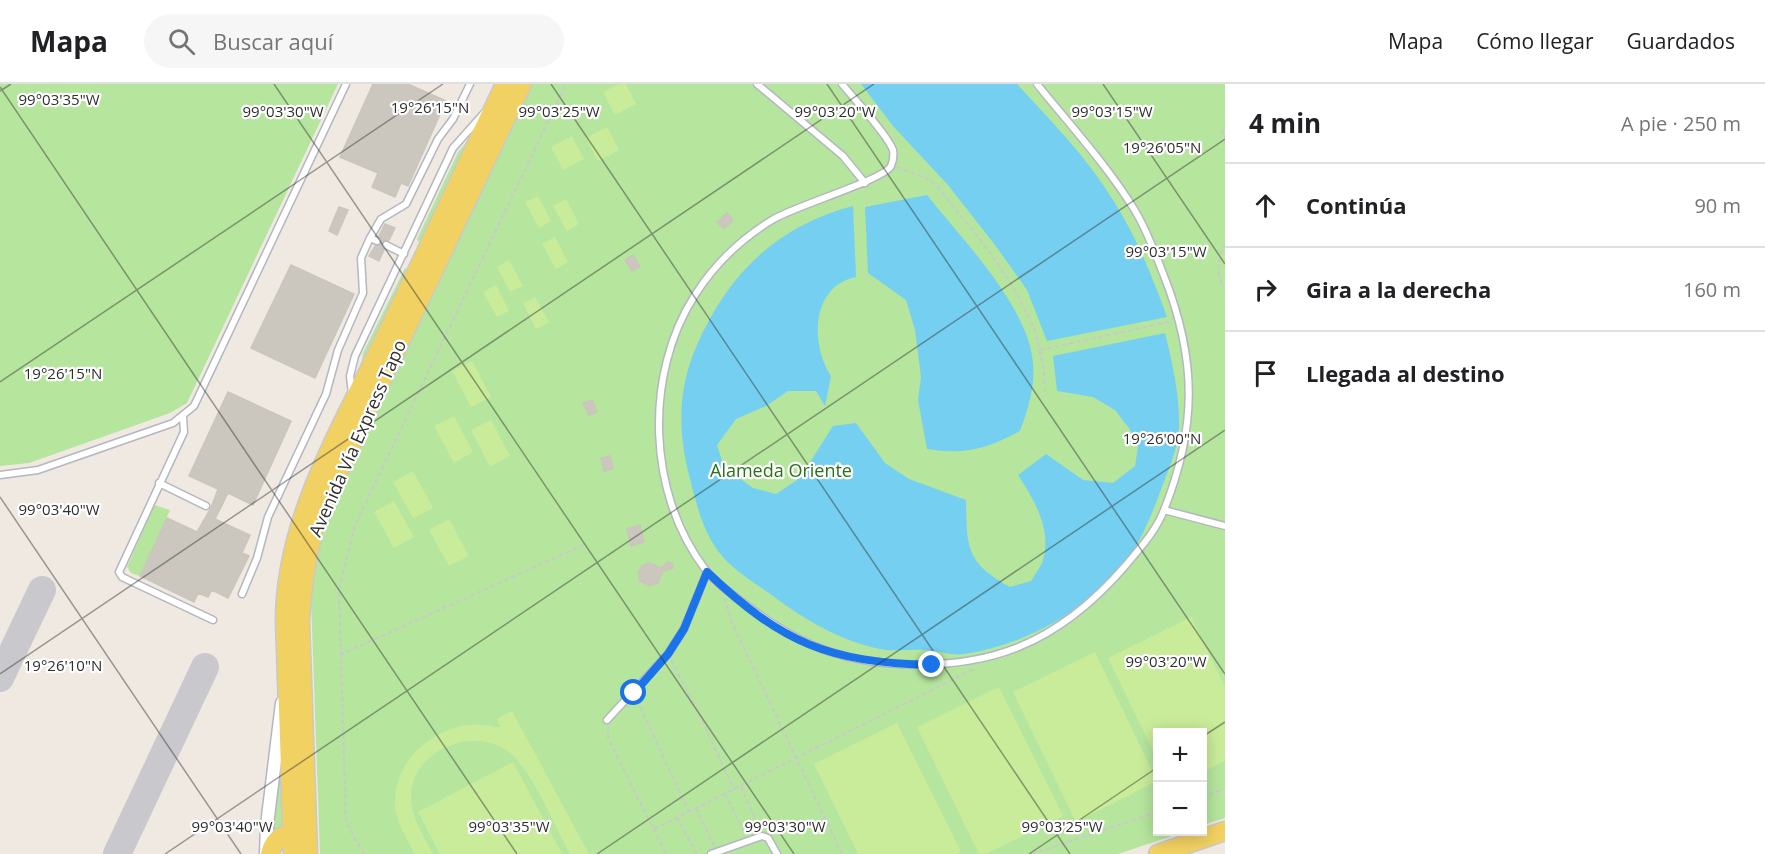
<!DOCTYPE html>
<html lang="es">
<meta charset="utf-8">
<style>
:root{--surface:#fff;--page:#f6f6f6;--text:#202124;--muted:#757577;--line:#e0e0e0}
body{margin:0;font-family:"Open Sans",sans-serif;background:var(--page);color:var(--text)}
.controls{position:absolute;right:18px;bottom:18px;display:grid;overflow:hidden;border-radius:0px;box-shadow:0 3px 15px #0003}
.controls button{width:54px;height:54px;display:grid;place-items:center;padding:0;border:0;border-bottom:2px solid var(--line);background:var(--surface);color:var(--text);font:30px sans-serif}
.stop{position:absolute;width:18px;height:18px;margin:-14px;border:4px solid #1a73e8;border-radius:50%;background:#fff}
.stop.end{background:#1a73e8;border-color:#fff;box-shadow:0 2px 6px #0008}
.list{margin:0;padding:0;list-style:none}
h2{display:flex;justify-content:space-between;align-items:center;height:78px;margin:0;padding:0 24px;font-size:26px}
h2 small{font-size:20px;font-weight:400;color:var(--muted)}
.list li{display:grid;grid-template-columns:39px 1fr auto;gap:18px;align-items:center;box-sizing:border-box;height:84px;padding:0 24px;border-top:2px solid var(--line)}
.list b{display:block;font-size:22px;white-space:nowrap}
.list em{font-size:20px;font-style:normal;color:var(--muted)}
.icon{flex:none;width:33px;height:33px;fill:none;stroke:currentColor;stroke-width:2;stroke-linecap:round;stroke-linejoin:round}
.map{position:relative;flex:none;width:1225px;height:770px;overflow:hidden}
header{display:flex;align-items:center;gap:36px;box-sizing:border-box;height:84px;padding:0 30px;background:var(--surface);border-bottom:2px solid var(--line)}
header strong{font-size:28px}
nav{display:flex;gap:33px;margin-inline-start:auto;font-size:21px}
.search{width:420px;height:54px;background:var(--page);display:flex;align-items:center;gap:15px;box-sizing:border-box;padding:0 21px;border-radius:33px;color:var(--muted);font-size:22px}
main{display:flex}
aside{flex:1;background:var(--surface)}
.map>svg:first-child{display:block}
.green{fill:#b6e59e}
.pitch{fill:#c9ec9a}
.water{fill:#75cff0}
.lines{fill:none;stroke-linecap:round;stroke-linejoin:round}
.taxiway{stroke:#c9c8cc;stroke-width:28}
.building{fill:#cbc7bf;stroke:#cbc5ba;stroke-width:1.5}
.service-casing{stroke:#b4b7c1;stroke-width:9}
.minor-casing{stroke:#b4b7c1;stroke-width:15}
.primary-casing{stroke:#c9c9c9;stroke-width:21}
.path{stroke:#c9c9c9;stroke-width:2;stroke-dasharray:4.5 3;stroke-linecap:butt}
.service{stroke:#fff;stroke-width:6}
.minor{stroke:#fff;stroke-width:12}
.primary{stroke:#f2d163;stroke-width:18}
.route{stroke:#1a73e8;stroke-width:8}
.ticks{fill:none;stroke:#2e2e2e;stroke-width:1.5;stroke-opacity:0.45}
.labels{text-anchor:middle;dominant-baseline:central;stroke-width:4.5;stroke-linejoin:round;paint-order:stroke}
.street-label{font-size:18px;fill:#2e2e2e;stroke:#fff}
.park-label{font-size:18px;fill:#2c6e1b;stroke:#fff}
.ticks-label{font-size:15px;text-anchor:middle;fill:#2e2e2e;stroke:#fff;stroke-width:4.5;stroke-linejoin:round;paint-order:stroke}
</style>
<header>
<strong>Mapa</strong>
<div class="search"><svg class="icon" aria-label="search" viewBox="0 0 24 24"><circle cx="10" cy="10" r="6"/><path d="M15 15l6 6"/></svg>Buscar aquí</div>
<nav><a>Mapa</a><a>Cómo llegar</a><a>Guardados</a></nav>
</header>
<main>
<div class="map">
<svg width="1225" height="770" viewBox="0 0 1225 770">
<rect width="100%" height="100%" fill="#efe9e1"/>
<!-- green -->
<path class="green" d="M0,0H338L187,319L170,329L29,379L0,382Z
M532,0H1225V734L1203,741L1202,648H1158V748H1184L1118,770H320L311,516L318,465L342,402Z
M471,53L427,150L418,158L417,155L458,68Z
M405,184L407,186L403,206L360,288L363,269Z
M154,421L170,426L140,492L131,489L127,483Z
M282,678L288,740L272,750L280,679Z"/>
<!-- pitch -->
<path class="pitch" d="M619,0H626L636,20L615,31L603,8Z
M607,43L619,66L598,77L586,54Z
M572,52L584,75L563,86L551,63Z
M538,112L551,137L539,144L525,118Z
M566,115L579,140L567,147L553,122Z
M555,153L568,178L556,185L542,160Z
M509,176L523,202L510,208L497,183Z
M496,201L509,227L497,233L483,208Z
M535,213L549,238L536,245L523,219Z
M472,277L491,313L471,323L452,287Z
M454,332L473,368L454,379L434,342Z
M491,336L510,372L490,383L471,346Z
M413,387L433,424L413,434L393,398Z
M394,417L414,453L394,464L374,428Z
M449,435L469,472L449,482L429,446Z
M1191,533L1225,603V677L1203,688L1202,648H1158L1157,675L1108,574Z
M1095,568L1157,697L1076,738L1013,608Z
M999,603L1063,732L986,770H979L917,643Z
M512,627L589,770H570C555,743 532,686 509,668C473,640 409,667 411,715C412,735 424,753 433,770H415C406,753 393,734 395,714C397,675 432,646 468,641C478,639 490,643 500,643L497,635Z
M897,639L961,768L957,770H858L814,680Z
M513,678L562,770H440L418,728Z"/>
<!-- water -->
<path class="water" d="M861,0H1017C1050,36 1085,71 1111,113C1135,150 1152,191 1167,233L1047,257L1027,206L995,161L948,101L893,42Z
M927,111C961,154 1030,224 1033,280C1035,304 1028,325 1020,347C986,365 966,371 927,365L918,316L921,293L915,246L906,216L868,189L865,123Z
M853,122L856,193C811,202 810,260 831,292L825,322L816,307H788L766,322L736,335L717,361L724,383L753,404L776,410L800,394L833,342L856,339L885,379L909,395L966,416C967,463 965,478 1010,503L1031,497C1035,490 1041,483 1043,476C1052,445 1034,416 1018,391L1046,370L1083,396L1113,399L1135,382L1138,363L1129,344L1115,326L1093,313L1057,307L1053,272L1165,249C1173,281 1180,313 1179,345C1178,366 1166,391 1159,411C1151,432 1142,454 1129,473C1094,523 1026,561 965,570C953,572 939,567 926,566C913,565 899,567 886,566C847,560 808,538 777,515C760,502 738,490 723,473C704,452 697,422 690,395C678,349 677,306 697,261C728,190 777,142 853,122Z"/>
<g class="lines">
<!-- taxiway -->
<path class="taxiway" d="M0,594L42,506
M117,770L205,583"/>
</g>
<!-- building -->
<path class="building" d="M373,0H408L446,17L408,102L401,99L395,113L372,103L378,89L340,73Z
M339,123L348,126L337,151L329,147Z
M727,129L733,136L724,145L717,138Z
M385,140L395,144L389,156L382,158L379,152Z
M381,160L384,166L379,177L369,172L375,162Z
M633,171L640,183L632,187L625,176Z
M291,181L354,210L315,294L251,264Z
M228,308L291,337L253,421L228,409L215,435L250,451L242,469L249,472L228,514L212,506L208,513L198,509L194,518L140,492L167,434L197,448L211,424L218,405L189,392Z
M592,316L597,328L589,331L583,319Z
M610,372L613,385L604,387L601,374Z
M640,441L644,458L631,462L627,445Z
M667,478L672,479L673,484L663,487L658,499L650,502L640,497L638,489L642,482L649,479L662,484Z"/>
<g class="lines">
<defs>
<path id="service" d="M757,0L843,72L865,99
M842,0C854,15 887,50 893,66C894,71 893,77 891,82C884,96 794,122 772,136C741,155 714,181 695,211C644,290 647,409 705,485C717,500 734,512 749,523C791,555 831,574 884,579C988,588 1058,560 1126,481C1140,464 1156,447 1164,426C1197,343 1197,276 1164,192C1155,169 1147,146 1134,125C1106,80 1070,41 1037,0
M377,157L370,154L381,135L406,120L438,55L453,35L470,0
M386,161L404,170
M352,310L350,292L355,272L453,64L485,28
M183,333L184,348L119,488L122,493L213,536
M0,391L38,386L173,339L194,322L346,0
M159,399L206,422
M1164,426L1225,442
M242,510L257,474L268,433L326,310L338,266L363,209L361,174L370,154
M607,636L668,570L684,545L707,488
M711,770L762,752L768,754L777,770"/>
<path id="minor" d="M266,770L267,741L282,619"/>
<path id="primary" d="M270,770C275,751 284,750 303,750
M293,770L285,537C285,436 341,345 384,256C425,171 465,85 505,0
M308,770L300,537C302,498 307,463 320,426L522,0
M1158,770L1225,747"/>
</defs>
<!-- service casing -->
<use href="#service" class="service-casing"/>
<!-- minor casing -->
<use href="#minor" class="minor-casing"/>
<!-- primary casing -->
<use href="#primary" class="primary-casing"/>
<!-- path -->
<path class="path" d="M1223,50L1222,44H1225
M1225,50V61
M897,83L926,94L937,102L986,163L1011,199L1035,246L1044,286L1045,311
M1225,159C1218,175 1215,190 1225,205
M1040,266L1172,237
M724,514L732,539L842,770
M340,571L585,460
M671,576L697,625L734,705
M637,616L689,728
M608,643V654L666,770
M741,702L759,744
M725,710L745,750
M1202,713L1225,705
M696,724L714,762
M677,733L697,770
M654,745L976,584
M364,770L346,738L339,506L355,441L566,0
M1032,770L1158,728"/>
<!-- service -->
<use href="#service" class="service"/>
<!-- minor -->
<use href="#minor" class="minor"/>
<!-- primary -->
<use href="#primary" class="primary"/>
</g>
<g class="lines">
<!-- route -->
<path class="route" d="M634,609L668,570L684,545L707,488C783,560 828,578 932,581"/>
</g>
<!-- ticks -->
<path class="ticks" d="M274,0L794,770M551,0L1070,770M827,0L1225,590M1103,0L1225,180M0,3L517,770M0,7L11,0M0,298L443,0M0,413L241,770M0,590L874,0M1202,653L1225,638M165,770L1225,55M597,770L1225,346M1029,770L1158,683"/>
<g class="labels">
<!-- street labels -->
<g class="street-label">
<text transform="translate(357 354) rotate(-66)">Avenida Vía Express Tapo</text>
</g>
<!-- park labels -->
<g class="park-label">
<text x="781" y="386">Alameda Oriente</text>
</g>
</g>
<g class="ticks-label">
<text x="59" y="21">99°03'35"W</text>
<text x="430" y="29">19°26'15"N</text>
<text x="283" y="33">99°03'30"W</text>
<text x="559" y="33">99°03'25"W</text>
<text x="835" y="33">99°03'20"W</text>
<text x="1112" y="33">99°03'15"W</text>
<text x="1162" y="69">19°26'05"N</text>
<text x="1166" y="173">99°03'15"W</text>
<text x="63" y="295">19°26'15"N</text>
<text x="1162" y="360">19°26'00"N</text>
<text x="59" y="431">99°03'40"W</text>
<text x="1166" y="583">99°03'20"W</text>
<text x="63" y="587">19°26'10"N</text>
<text x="232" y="748">99°03'40"W</text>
<text x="509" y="748">99°03'35"W</text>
<text x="785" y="748">99°03'30"W</text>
<text x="1062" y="748">99°03'25"W</text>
</g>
</svg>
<div class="controls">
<button>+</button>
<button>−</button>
</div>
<div class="stop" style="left:634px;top:609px"></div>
<div class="stop end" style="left:932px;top:581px"></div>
</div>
<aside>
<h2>4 min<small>A pie · 250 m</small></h2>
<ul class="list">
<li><svg class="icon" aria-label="ahead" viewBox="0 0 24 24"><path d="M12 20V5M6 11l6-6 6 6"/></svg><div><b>Continúa</b></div><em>90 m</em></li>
<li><svg class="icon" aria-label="right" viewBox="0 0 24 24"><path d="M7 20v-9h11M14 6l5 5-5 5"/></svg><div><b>Gira a la derecha</b></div><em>160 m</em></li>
<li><svg class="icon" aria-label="arrive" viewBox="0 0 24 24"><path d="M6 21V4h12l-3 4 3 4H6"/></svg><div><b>Llegada al destino</b></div></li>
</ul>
</aside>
</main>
